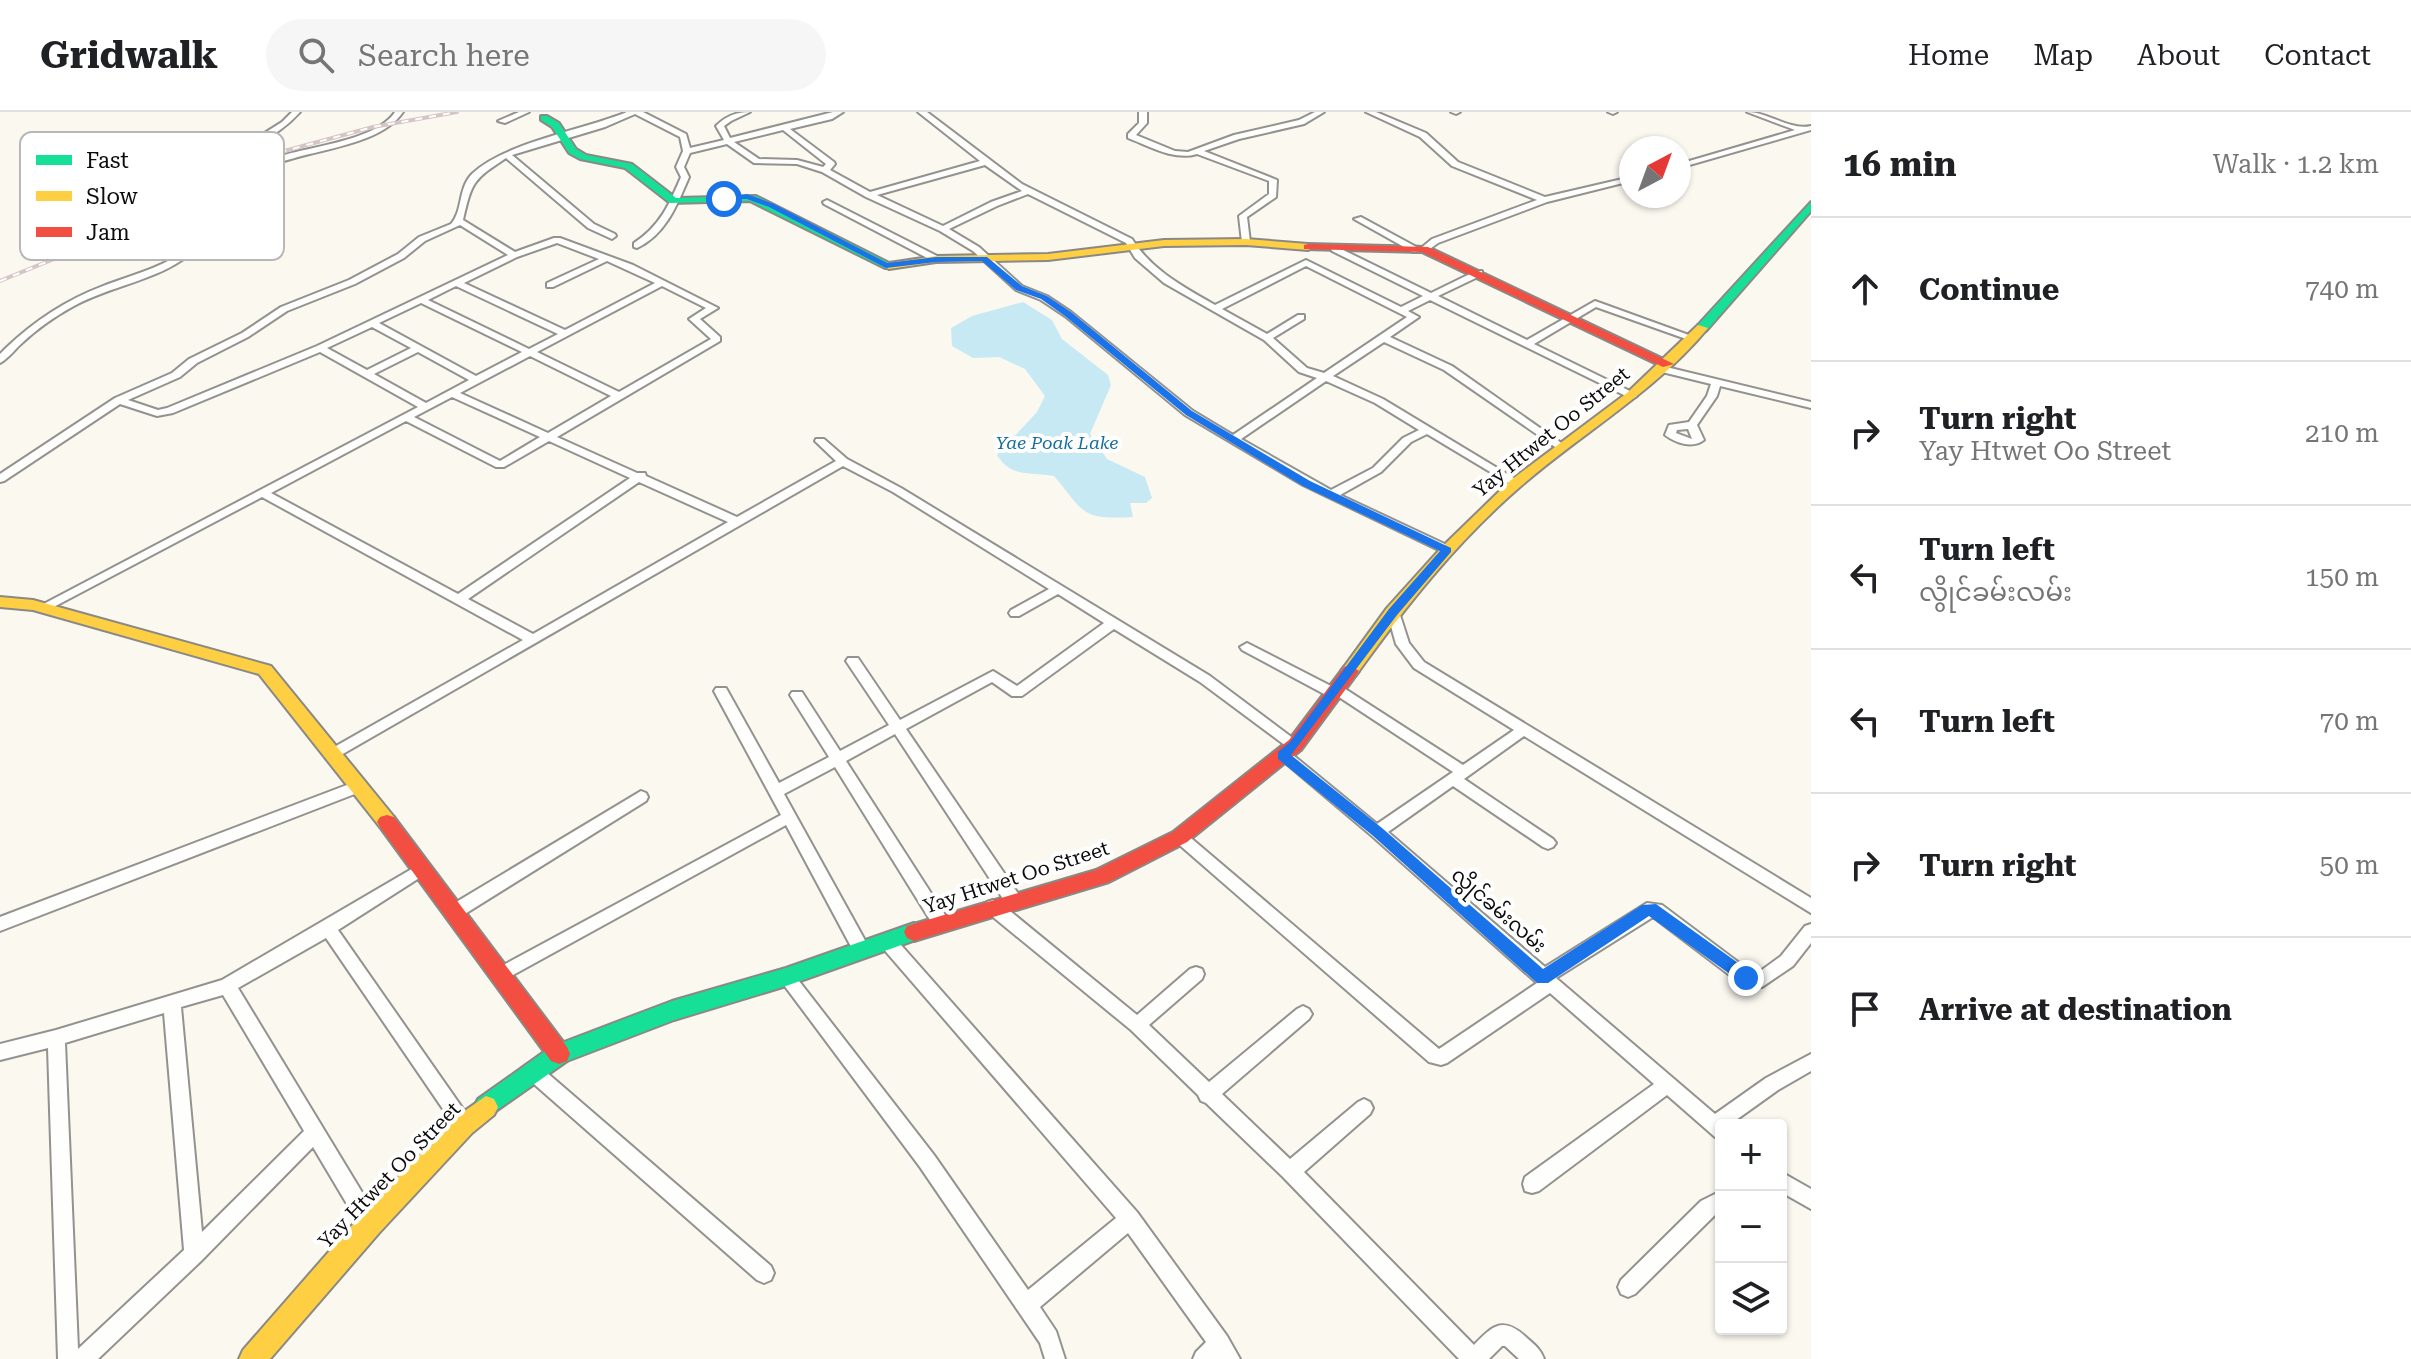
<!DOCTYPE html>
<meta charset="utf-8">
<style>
:root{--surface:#fff;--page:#f6f6f6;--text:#202124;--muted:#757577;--line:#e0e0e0}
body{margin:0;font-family:"Roboto Serif","Noto Sans Myanmar",serif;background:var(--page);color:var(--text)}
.controls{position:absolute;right:24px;bottom:24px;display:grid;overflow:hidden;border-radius:8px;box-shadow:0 2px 6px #0004}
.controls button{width:72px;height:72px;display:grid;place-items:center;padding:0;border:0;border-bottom:2px solid var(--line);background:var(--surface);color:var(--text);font:40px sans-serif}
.compass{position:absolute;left:1619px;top:24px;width:72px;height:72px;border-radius:50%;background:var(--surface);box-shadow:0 2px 6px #0004;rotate:41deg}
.stop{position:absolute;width:24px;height:24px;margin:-18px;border:6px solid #1a73e8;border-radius:50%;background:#fff}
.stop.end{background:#1a73e8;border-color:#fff;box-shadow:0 2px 8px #0008}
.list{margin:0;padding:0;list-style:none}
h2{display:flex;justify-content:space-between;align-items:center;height:104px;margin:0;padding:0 32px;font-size:34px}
h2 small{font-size:26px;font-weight:400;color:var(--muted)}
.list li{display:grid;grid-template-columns:52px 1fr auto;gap:24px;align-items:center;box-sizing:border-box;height:144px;padding:0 32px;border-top:2px solid var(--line)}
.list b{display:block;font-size:30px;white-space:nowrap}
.list p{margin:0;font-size:26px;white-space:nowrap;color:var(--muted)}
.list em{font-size:26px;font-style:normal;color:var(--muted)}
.icon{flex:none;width:44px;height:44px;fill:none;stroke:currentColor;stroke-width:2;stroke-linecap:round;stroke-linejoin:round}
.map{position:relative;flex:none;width:1811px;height:1247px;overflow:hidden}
header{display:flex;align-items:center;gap:48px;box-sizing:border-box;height:112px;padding:0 40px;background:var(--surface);border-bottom:2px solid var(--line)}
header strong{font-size:38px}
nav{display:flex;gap:44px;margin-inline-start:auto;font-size:28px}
.search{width:560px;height:72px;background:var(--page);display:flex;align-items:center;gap:20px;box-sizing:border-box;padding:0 28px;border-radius:44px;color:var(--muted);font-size:30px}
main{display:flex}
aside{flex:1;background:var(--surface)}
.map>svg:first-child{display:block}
.water{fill:#c7e9f4}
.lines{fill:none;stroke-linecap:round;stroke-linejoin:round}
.street-casing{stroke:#94928f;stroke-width:4}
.fast-casing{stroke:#8a8985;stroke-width:4}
.slow-casing{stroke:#8a8985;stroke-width:4}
.jam-casing{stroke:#8a8985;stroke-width:4}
.street{fill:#fefefd;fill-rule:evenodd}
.fast{fill:#16e098;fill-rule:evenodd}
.slow{fill:#ffcf43;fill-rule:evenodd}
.jam{fill:#f24e42;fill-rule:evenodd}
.rail-casing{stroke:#d6c5c6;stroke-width:4}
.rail{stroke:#fff;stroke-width:2;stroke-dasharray:7;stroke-linecap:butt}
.route{fill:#1a73e8}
.labels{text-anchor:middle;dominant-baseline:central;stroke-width:8;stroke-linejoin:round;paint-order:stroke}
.far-water-label{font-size:18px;font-style:italic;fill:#176e9d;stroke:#fff}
.street-label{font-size:20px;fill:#0c0c0c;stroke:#fff}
.key{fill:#fff;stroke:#b6b6b6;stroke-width:2}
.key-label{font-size:22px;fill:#0c0c0c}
</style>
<header>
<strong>Gridwalk</strong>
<div class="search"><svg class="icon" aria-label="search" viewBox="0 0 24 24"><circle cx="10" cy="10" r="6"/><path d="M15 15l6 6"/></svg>Search here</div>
<nav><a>Home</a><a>Map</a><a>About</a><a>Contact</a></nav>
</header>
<main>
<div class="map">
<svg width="1811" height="1247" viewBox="0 0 1811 1247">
<rect width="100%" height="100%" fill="#fbf8f0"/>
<!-- water -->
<path class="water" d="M1023,190L1052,208L1062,227L1108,263L1111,273L1090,322L1107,347L1145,365L1152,386L1146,391H1130L1133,405C1081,408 1085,401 1054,364C1031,360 1011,366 997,343L1037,300L1045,284L1025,257L999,245L973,246L952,234L951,216L972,204Z"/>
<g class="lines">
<defs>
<path id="street" d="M292,0H300C267,37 216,48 171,64L164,62L252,29L282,10Z
M395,0H403C378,37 303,37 264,57C249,64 235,73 225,87C213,105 208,129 189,143C156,169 109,174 72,195C54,205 37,217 22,231C15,237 9,246 0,251V242L6,236C34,209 66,188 103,174C129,164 158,157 182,141C195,131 201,115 209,101C224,72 248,56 278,45C310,34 376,29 395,0Z
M519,0H529L505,11L498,9Z
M627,0H643L686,22L690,36L724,28L716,14C726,4 736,0 750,0L731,9L724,14L730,26L833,0H843L832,7L790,17L834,50L835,52L830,58L870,80L980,49L918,0H927L1022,72L1132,127C1152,159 1184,175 1215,193L1306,148L1401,195L1423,184L1332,139L1331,137L1335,134L1431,181L1476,159H1482V163L1438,184L1527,228L1595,189L1697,226L1689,228L1596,195L1534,232L1636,282L1637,284L1632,287L1430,188L1408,199L1419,205L1390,225L1452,254L1567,335L1566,337H1558L1444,258L1384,230L1333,264L1383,287L1522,371L1516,374L1512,373L1427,322L1411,330L1381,360L1340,383L1451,435L1453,438L1447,442L1303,373L1185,303L1065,204L1041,188L1016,178L973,139L940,119L866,85L822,60L797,52L754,51L727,32L690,41L684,55L689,65C677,93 666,122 637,136L634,135V131C660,114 669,93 681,65L676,55L683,39L680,25L635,2L605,15L512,43L594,112L615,122L616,124L612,127L588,116L506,46C473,68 472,69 463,108L515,140L554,126H560L633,153L718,196L700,207L720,225V229L557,325L637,361H645L646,364L737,405L836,349L815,329L816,327H824L847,347L901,376L1210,564L1302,633L1295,638L1290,637L1200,570L1114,517L1022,584H1012L992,570L906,617L1019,783L1021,788L1019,793L1013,795L1007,793L895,622L846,649L947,806L949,811L947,816L941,818L935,816L835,655L784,682L867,832L869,837L867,842L861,844L855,842L786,713L502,869L496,867L494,862L496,857L781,703L714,579L716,576H726L779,671L829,645L790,583L792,580H802L840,639L889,613L846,549L848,546H858L900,608L993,559L1017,574L1104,511L1058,482L1019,504H1011L1009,501L1011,498L1049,477L893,380L843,354L334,647L329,646L327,642L329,638L523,528L262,385L46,499L42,500L36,496L418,295L320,240L173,301L157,304L120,292L4,369L0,370V362L115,286L172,261L189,247L242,221L281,195L349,168L398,142L419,125L451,112C463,99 458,76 472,62C504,31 583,18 627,0ZM783,18L826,52L823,55L797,48L759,47L734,30ZM985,53L1022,79L991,90L943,114L877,83ZM1028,82L1126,131L1135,146L1164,171L1264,228L1299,260L1317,266L1233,323L1193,299L1071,200L1047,184L1022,174L979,135L949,117L997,94ZM460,113L508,143L317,234L167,296L158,298L128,288L180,265L197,251L248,225L287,199L355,172L404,146L425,129ZM557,131L599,147L547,171V175H553L607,149L655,171L565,218L464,171L517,145ZM1306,154L1407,205L1324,261L1307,256L1273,226L1304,207V203H1298L1267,222L1222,197ZM456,174L558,222L529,237L428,188ZM662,174L706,196L689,207L711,227L619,280L537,240ZM421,191L522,240L476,264L379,211ZM372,215L411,236L367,258L327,236ZM418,240L469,268L426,291L374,262ZM530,244L611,284L548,321L460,281ZM1326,269L1375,291L1419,318L1403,326L1373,356L1331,378L1241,327ZM452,285L540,325L500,349L414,305ZM406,309L496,355H504L549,329L630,366L458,482L271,381ZM639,370L728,410L533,522L468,487Z
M1139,0H1147V11L1136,23L1175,39L1188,40L1234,23L1299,8L1315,0H1324L1304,12L1239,27L1204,39L1277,68L1276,85L1247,105L1250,130L1246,133L1242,130L1239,104L1269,82V69L1197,42C1174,49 1149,34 1128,26V22L1139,11Z
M1366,0H1376L1426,21L1458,50L1545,85L1631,65V69L1547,90L1438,131L1427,139L1413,140L1354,107L1361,105L1420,137L1432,127L1537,88L1452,54L1420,25Z
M1451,0H1460L1456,2Z
M1608,0H1617L1613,2Z
M1747,0C1769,0 1790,19 1811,14V18L1679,56V52L1795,18Z
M827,88L939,145L940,147L933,149L824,92L823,90Z
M1662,254L1811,290V296L1720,274L1717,284L1697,313L1704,328C1692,337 1676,331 1665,323L1669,313L1689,310L1707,284L1711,272L1658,259L1657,257ZM1688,317L1692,327L1676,321L1677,318Z
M1393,496L1399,500L1409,531L1424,550L1811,786V801L1524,624L1464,667L1553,727L1556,731L1553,735L1548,737L1543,735L1453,674L1388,720L1545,855L1647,791L1662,793L1750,859L1759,860L1781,844L1805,814L1811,812V831L1793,854L1762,875L1740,871L1653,805L1556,866L1715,1002L1766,966L1811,942V959L1778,978L1729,1013H1721V1028L1715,1025L1667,983L1539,1079L1532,1081L1525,1079L1523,1072L1525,1065L1654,972L1550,881L1447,951L1441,953L1429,950L1175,729L1172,725L1175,721H1185L1439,937L1537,871L1372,724L1276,643L1278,639H1288L1377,712L1453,660L1336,583H1326L1242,538L1240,535L1247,531L1329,573H1339L1463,653L1514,618L1414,556L1396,532L1387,500Z
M360,668L365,670L367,674L365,678L0,819V805Z
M641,679L646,681L648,685L646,689L460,805L454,807L448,805L446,800L448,795Z
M422,751L427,753L430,757L427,761L338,818L470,1007L473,1013L470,1019L464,1022L458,1019L326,826L238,876L377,1105L380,1112L377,1119L370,1122L363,1119L313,1035L201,1149L98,1247H58L48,936L0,948V932L56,918L222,868ZM223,883L304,1019L202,1120L181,895ZM164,901L184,1138L78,1237L65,931Z
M993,788L999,790L1137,903L1190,857L1196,855L1202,857L1204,862L1202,867L1149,913L1209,970L1297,897L1303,894L1309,897L1312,902L1309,907L1222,982L1290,1047L1358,990L1364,987L1370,990L1373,996L1370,1002L1304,1060L1474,1233C1494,1212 1504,1204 1528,1227C1535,1233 1541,1238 1544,1247H1519L1505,1234H1502L1489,1247H1459L1283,1065L1206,991L1201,989L1198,983L1131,918L987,800L985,795L987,790Z
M887,822L893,824L1137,1100L1227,1224L1240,1247H1193L1196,1240L1206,1230L1128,1121L1040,1195L1056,1219L1065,1247H1045L1040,1231L920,1055L778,865L780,860L786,858L792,860L934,1043L1028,1178L1116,1106L881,834L879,829L881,824Z
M532,951L538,953L771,1154L774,1161L771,1168L764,1171L757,1168L526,965L523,959L526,953Z
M1781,1060L1811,1077V1097L1781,1080Z
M1721,1079V1099L1715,1103L1635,1182L1628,1185L1621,1182L1618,1175L1621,1168L1701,1089Z"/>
<path id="fast" d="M541,4H547L559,11L576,37L586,43L632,52L676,86L756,84L895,154L885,156L750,89L670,91L625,56L580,47L569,41L552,15L541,8Z
M1811,90V99L1706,219H1698V213Z
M914,811L921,814L924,820L921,826L786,874L674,908L567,949L486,1006L478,1003L474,995L478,987L551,935L672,889L786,856Z"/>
<path id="slow" d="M1246,127L1308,132L1314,135L1308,138L1246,133L1164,134L1048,148L936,150L889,157L883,154L889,151L936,144L1048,142L1164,128Z
M1698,213L1708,216C1655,280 1583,320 1521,374C1457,429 1405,495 1356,563H1344L1341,559L1344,555L1387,496L1442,435L1511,368L1627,281Z
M0,485L33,488L271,554L394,705L397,710L394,715H380L259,562L33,498L0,495Z
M486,984L494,987L498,995L494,1003L472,1021L379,1121L270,1247H239L243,1238L361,1103L456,1005Z"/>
<path id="jam" d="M1308,132L1428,135L1674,252L1663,255L1422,140L1304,137V133Z
M1350,553L1359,559L1301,638L1187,730L1109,770L914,829L907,826L904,820L907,814L1096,758L1173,720L1289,628L1344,555Z
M387,703L394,705L567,935L570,942L567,949L559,952L551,949L380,715L377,710L380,705Z"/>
</defs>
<!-- street casing -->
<use href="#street" class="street-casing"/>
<!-- fast casing -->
<use href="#fast" class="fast-casing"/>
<!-- slow casing -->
<use href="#slow" class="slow-casing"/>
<!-- jam casing -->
<use href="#jam" class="jam-casing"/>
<!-- street -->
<use href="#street" class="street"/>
<!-- fast -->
<use href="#fast" class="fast"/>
<!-- slow -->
<use href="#slow" class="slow"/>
<!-- jam -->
<use href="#jam" class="jam"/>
<defs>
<path id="rail" d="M0,169L120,120L228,62L277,41L373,15L457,0"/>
</defs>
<!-- rail casing -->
<use href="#rail" class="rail-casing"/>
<!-- rail -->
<use href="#rail" class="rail"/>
</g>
<!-- route -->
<path class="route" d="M747,82L774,92L887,151L936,145H987L1022,174L1047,184L1071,200L1192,299L1310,369L1451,436V440L1397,503L1291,643L1382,716L1543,857L1642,793L1656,792L1752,861V870H1741L1649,804L1548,871H1537L1372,723L1278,647V640L1290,630L1389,497L1440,439L1303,374L1186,303L1065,204L1041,187L1016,178L982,149L936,150L886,156L769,95L747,87H720Z"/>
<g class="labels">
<!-- far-water labels -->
<g class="far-water-label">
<text x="1057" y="330">Yae Poak Lake</text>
</g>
<!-- street labels -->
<g class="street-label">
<text transform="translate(1551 320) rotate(-39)">Yay Htwet Oo Street</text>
<text transform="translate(1016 765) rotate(-18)">Yay Htwet Oo Street</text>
<text transform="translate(1499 798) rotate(41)">လွိုင်ခမ်းလမ်း</text>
<text transform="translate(389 1063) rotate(-46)">Yay Htwet Oo Street</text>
</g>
</g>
<!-- legend -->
<rect x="20" y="20" width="264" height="128" rx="12" class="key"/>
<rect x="36" y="43" width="36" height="10" fill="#16e098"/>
<rect x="36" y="79" width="36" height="10" fill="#ffcf43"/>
<rect x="36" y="115" width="36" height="10" fill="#f24e42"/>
<g class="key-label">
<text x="86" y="56">Fast</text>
<text x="86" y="92">Slow</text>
<text x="86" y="128">Jam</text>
</g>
</svg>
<div class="controls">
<button>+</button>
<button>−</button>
<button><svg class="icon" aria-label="layers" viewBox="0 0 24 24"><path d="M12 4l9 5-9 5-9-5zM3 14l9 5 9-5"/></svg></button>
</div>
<svg class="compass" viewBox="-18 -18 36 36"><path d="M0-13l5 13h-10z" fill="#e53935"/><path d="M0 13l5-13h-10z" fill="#757577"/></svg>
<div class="stop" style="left:724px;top:87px"></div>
<div class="stop end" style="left:1746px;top:866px"></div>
</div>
<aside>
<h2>16 min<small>Walk · 1.2 km</small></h2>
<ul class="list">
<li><svg class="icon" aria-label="ahead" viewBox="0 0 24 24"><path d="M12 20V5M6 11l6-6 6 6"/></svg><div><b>Continue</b></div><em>740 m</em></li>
<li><svg class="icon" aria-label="right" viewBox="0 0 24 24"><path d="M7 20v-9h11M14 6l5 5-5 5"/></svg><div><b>Turn right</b><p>Yay Htwet Oo Street</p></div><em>210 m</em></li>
<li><svg class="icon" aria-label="left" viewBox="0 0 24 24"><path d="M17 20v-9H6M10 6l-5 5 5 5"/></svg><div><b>Turn left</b><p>လွိုင်ခမ်းလမ်း</p></div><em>150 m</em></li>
<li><svg class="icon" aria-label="left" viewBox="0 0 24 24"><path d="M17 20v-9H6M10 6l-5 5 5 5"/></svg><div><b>Turn left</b></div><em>70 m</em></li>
<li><svg class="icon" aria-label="right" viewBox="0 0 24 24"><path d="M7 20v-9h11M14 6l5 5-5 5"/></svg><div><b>Turn right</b></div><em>50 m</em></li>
<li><svg class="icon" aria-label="arrive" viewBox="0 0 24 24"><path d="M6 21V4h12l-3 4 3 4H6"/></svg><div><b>Arrive at destination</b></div></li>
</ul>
</aside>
</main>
